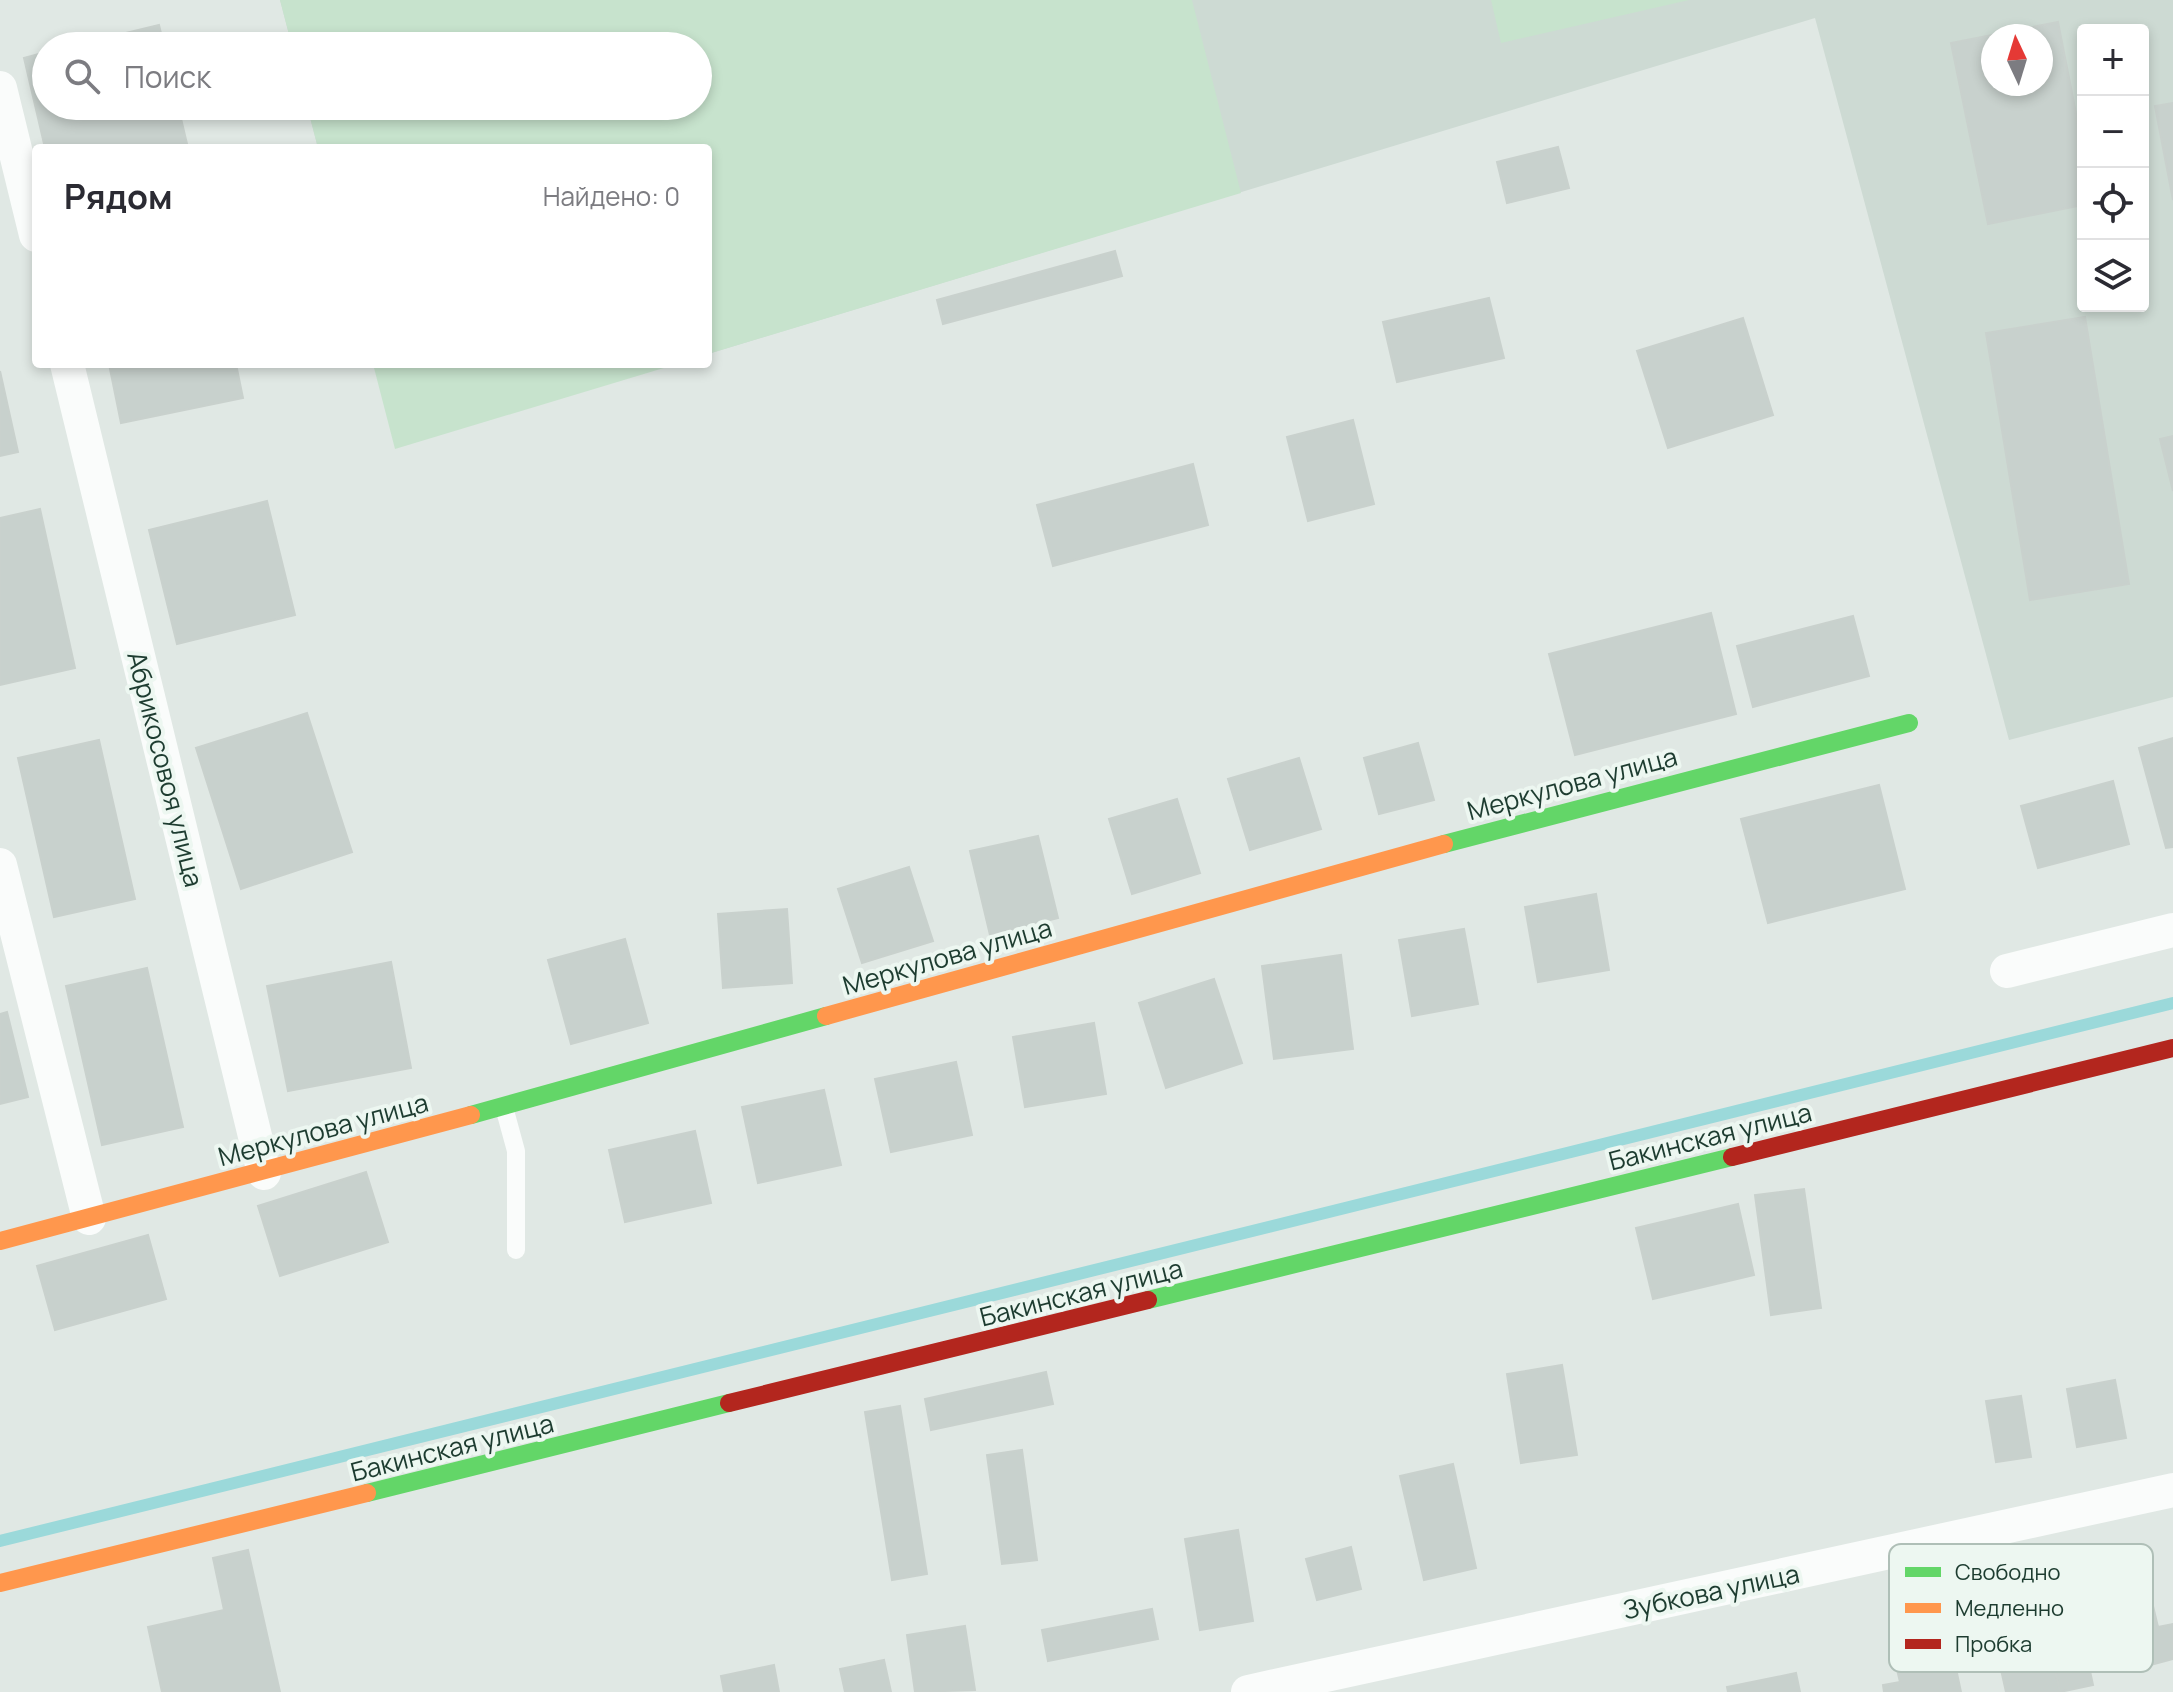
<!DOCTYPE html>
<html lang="ru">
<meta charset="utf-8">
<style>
:root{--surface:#fff;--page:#f7f7f7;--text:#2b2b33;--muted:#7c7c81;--line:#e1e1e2}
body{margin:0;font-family:Manrope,sans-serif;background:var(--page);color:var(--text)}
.controls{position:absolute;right:24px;top:24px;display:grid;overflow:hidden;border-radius:8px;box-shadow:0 4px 12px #0003}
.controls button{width:72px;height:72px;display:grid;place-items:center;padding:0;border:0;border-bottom:2px solid var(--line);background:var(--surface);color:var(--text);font:40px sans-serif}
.compass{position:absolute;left:1981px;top:24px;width:72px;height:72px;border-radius:50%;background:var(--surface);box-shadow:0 4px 12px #0003;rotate:356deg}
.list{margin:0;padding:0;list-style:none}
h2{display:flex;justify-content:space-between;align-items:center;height:104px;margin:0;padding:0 32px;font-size:34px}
h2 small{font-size:26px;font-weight:400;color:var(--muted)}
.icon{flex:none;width:44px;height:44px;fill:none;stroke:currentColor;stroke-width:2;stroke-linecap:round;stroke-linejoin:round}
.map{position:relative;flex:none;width:2173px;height:1692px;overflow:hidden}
.search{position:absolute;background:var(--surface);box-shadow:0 4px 12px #0003;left:32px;top:32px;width:680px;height:88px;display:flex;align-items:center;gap:20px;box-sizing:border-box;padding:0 28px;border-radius:44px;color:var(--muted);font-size:30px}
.panel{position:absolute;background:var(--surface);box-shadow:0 4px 12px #0003;left:32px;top:144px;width:680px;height:224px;border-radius:8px}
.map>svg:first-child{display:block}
.built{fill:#cddad3;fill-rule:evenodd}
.green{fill:#c7e3cd}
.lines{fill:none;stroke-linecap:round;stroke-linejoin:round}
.stream{stroke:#9bd9da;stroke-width:12}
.building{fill:#c8d1cd;stroke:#c9d1cd;stroke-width:2;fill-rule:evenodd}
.lane{stroke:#fafcfb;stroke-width:18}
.street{stroke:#fafcfb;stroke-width:34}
.fast{stroke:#63d668;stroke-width:18}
.slow{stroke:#ff974d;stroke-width:18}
.jam{stroke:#b3261e;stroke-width:18}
.labels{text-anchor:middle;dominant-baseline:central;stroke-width:8;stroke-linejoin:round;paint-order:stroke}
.street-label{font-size:26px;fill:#1d3c30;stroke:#edf7f1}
.key{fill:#edf7f1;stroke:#afbfb7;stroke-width:2}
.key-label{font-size:22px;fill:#1d3c30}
</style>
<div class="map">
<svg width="2173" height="1692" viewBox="0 0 2173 1692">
<rect width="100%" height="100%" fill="#e0e8e4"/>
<!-- built -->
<path class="built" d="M280,0H2173V697L2009,740L1815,18L708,354V148H318L307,106H698V46H292ZM2083,30H2143V306H2083ZM1993,36H2041V84H1993Z"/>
<!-- green -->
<path class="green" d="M280,0H1192L1241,193L708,354V148H318L307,106H698V46H292Z
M1491,0H1689L1501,43Z
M373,364H677L395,449Z"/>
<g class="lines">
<!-- stream -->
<path class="stream" d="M0,1541L2173,1003"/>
</g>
<!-- building -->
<path class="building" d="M2058,22L2083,149V205L1988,224L1951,43ZM1993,36H2041V84H1993Z
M159,25L164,46H72Z
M46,52V106H178L188,148H45L24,58Z
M2173,103V200L2155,106Z
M1558,147L1569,188L1507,203L1497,162Z
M1115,251L1122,276L943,324L937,300Z
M1489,298L1504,358L1397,382L1383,322Z
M2085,317L2129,584L2030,600L1986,333Z
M1743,318L1773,415L1668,448L1637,351Z
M109,364H236L243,398L121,423Z
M0,371L18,452L0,456Z
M1353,420L1374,504L1308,521L1287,437Z
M2173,436V491L2160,439Z
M1193,464L1208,525L1053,566L1037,505Z
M267,501L295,615L177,644L149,530Z
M40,509L75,668L0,685V518Z
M1711,613L1736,714L1575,755L1549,654Z
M1853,616L1869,676L1753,707L1737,646Z
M307,713L352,852L241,889L196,748Z
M2173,738V847L2166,848L2139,748Z
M99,740L135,899L54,917L18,758Z
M1418,743L1434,800L1379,814L1364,758Z
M1299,758L1321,829L1250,850L1228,779Z
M2113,781L2129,844L2038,868L2021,806Z
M1879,785L1905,889L1768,923L1741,819Z
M1177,799L1200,873L1132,894L1109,819Z
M1038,836L1058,918L990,935L970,851Z
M909,867L933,941L862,963L838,889Z
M1596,894L1609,970L1538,982L1525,907Z
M787,909L792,983L723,988L718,914Z
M1464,929L1478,1004L1412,1016L1399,940Z
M625,939L648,1023L571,1044L548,960Z
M1341,955L1353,1049L1274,1059L1262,966Z
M391,962L411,1068L288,1091L267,986Z
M147,968L183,1127L102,1145L66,986Z
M1214,979L1242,1063L1166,1088L1139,1003Z
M7,1012L28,1097L0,1104V1014Z
M1094,1023L1106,1094L1025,1107L1013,1037Z
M956,1062L972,1135L891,1152L875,1079Z
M824,1090L841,1165L758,1183L742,1107Z
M695,1131L711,1203L625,1222L609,1150Z
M366,1172L388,1242L280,1276L258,1206Z
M1804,1189L1821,1308L1771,1315L1755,1195Z
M1738,1204L1754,1275L1653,1299L1636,1228Z
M148,1235L166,1299L55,1330L37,1266Z
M1562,1365L1577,1455L1521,1463L1507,1374Z
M1046,1372L1053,1404L931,1430L925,1399Z
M2115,1380L2126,1438L2077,1447L2067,1389Z
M2021,1396L2031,1457L1996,1462L1986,1401Z
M900,1406L927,1574L892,1580L865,1412Z
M1022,1450L1037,1560L1002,1564L987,1455Z
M1453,1464L1476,1568L1424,1580L1400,1476Z
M1238,1530L1253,1621L1200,1630L1185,1539Z
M1351,1547L1361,1589L1317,1600L1306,1559Z
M248,1550L280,1692H162L148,1627L224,1610L213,1558Z
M2153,1606L2158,1627L2173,1624V1659L2128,1671L2114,1616Z
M1152,1609L1158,1639L1048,1661L1042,1630Z
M2045,1623L2060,1692H2006L1993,1634Z
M965,1626L975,1690L915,1692L907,1635Z
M2084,1643L2093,1685L2060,1692L2051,1651Z
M1951,1645L1961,1692H1884L1883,1685L1900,1682L1894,1657Z
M884,1660L891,1692H845L840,1669Z
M774,1665L779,1692H724L721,1676Z
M1796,1673L1800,1692H1728L1727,1687Z"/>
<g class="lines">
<!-- lane -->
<path class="lane" d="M504,1107L516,1151V1250"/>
<!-- street -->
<path class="street" d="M0,88L36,235
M67,364L264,1173
M0,865L89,1218
M2007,971L2173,930
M1248,1692L2173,1490"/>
<!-- fast -->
<path class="fast" d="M1444,844L1909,723
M471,1115L826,1016
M1148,1300L1732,1157
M367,1493L729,1403"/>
<!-- slow -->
<path class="slow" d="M826,1016L1444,844
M0,1241L471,1115
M0,1583L367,1493"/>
<!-- jam -->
<path class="jam" d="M1732,1157L2173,1048
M729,1403L1148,1300"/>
</g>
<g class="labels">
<!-- street labels -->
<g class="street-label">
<text transform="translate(166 769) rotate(76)">Абрикосовоя улица</text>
<text transform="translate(1572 783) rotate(-15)">Меркулова улица</text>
<text transform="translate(947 956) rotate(-16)">Меркулова улица</text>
<text transform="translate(323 1129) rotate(-15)">Меркулова улица</text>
<text transform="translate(1710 1136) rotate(-14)">Бакинская улица</text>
<text transform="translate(1081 1292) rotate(-14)">Бакинская улица</text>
<text transform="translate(452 1447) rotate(-14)">Бакинская улица</text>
<text transform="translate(1711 1591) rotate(-12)">Зубкова улица</text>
</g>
</g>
<!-- legend -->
<rect x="1889" y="1544" width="264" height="128" rx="12" class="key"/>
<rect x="1905" y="1567" width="36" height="10" fill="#63d668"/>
<rect x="1905" y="1603" width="36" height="10" fill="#ff974d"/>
<rect x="1905" y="1639" width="36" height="10" fill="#b3261e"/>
<g class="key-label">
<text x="1955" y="1580">Свободно</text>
<text x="1955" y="1616">Медленно</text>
<text x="1955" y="1652">Пробка</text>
</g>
</svg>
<div class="controls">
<button>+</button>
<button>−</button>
<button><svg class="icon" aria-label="locate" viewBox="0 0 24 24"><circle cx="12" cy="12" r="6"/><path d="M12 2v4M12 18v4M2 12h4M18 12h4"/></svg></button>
<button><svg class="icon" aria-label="layers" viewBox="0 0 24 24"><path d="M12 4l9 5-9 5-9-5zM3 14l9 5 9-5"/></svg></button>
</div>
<svg class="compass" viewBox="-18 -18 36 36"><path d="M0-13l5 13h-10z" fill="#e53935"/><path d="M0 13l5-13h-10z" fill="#7c7c81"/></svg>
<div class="search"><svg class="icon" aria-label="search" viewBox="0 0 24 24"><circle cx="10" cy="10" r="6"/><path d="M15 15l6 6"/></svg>Поиск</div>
<section class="panel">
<h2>Рядом<small>Найдено: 0</small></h2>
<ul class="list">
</ul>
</section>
</div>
